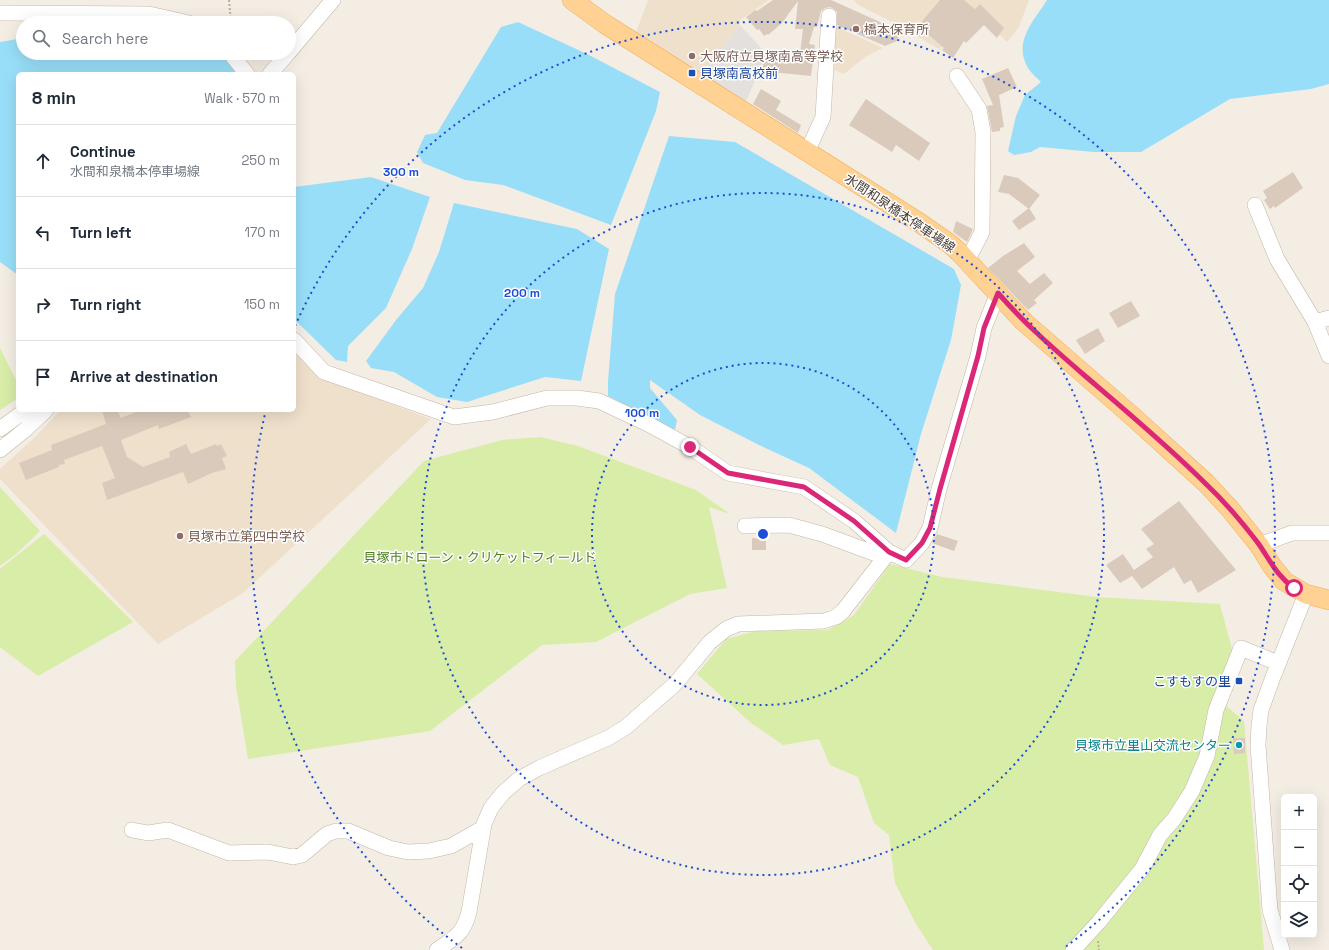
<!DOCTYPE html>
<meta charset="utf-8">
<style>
:root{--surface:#fff;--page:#f6f6f7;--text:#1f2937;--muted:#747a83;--line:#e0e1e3}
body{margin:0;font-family:"Space Grotesk","Noto Sans JP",sans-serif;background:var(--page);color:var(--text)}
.controls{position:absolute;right:12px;bottom:12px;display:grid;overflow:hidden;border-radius:6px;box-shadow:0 4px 16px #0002}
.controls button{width:36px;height:36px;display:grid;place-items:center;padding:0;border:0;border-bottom:1px solid var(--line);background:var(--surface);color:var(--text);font:20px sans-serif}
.stop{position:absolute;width:12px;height:12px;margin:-9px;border:3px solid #db2777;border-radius:50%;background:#fff}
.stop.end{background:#db2777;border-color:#fff;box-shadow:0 1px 4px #0008}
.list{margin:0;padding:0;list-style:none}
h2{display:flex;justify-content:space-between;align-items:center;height:52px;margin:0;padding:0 16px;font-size:17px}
h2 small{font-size:13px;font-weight:400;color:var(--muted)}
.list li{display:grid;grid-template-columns:26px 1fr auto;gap:12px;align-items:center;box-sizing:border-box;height:72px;padding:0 16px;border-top:1px solid var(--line)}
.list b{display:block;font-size:15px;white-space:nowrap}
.list p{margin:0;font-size:13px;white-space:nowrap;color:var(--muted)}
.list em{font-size:13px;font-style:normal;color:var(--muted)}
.icon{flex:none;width:22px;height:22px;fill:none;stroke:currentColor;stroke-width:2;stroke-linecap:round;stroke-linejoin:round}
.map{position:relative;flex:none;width:1329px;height:950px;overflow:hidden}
.search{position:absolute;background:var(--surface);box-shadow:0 4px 16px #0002;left:16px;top:16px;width:280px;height:44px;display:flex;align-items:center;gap:10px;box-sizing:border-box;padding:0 14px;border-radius:22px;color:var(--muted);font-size:15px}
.panel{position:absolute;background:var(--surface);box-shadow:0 4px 16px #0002;left:16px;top:72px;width:280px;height:340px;border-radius:6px}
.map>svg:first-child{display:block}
.education{fill:#efe0cc}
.green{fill:#d7eda8}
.parking{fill:#e4e0dd}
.water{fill:#99def8}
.building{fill:#dacabb}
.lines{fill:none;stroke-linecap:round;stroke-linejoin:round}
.minor-casing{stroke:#c3b6a8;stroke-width:16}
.major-casing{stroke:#f1ad55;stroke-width:20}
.path{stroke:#c4ad95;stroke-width:2;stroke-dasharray:2 2;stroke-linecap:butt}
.minor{stroke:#fff;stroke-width:15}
.major{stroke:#ffd192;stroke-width:19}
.route{stroke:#db2777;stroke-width:5}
.ring{fill:none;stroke:#1d4ed8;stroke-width:2;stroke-dasharray:2 4}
.education-dot{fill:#8d6e63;stroke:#fff;stroke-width:1.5}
.transit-dot{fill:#1a4fb4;stroke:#fff;stroke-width:1.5}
.culture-dot{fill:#0f9aa8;stroke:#fff;stroke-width:1.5}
.labels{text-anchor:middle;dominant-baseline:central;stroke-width:3;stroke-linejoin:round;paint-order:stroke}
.education-label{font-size:13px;fill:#785e54;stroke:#fff;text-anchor:start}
.transit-label{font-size:13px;fill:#164399;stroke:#fff;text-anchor:start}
.street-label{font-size:13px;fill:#473c33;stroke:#fff}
.park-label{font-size:13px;fill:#517f20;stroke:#fff}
.culture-label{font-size:13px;fill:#0d838f;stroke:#fff;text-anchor:end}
.centre{fill:#1d4ed8;stroke:#fff;stroke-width:2}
.ring-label{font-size:12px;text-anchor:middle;font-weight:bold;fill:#1d4ed8;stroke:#fff;stroke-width:3;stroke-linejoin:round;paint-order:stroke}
</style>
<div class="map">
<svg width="1329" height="950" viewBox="0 0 1329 950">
<rect width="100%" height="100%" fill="#f4ede4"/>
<!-- education -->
<path class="education" d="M648,0H769L740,20V25L700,77L635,35Z
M854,0H1029L1019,27L1007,42L973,8L940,50L900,26L858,5Z
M832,25L883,48L865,57L844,74L830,68Z
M294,350L319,377L431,419L243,593L158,644L0,479V469L33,439L61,410H294Z"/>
<!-- green -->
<path class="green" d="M0,348L18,384V398L0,410Z
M540,437L578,446L696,490L730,514L709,507L727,588L690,594L596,642L542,645L430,731L248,759L236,686L235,661L424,461L502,440Z
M0,487L40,531L15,555L0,566Z
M44,534L133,622L38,676L0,647V569Z
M890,564L942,577L1096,597L1220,604L1233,653L1216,697L1244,721L1264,950H933L916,924L895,883L889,835L874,823L858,777L830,765L819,739L783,745L751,723L697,674L726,639L756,631L828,630L854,615Z"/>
<!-- parking -->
<path class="parking" d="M740,25L761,48L764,56L761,67L744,106L700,77Z"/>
<!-- water -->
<path class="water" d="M1047,0H1329V84L1311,89L1230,99L1141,152H1094L1040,147L1031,152L1014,155L1008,151L1016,116L1025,95L1041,82C1037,78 1031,73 1028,68C1013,42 1033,22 1047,0Z
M518,22L587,54L660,92L656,111L611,225L503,185L465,180L423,163L417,152L425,135L437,133L501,27Z
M23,38V53H222L239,74H18V275L0,262V42Z
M669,136L735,142L954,269L961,285L951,340L921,434L896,533L809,468L759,445L700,415L650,380V388L677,420L675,430L608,396V381L615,294Z
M371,177L430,197L412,249L386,308L348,346L347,362L336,360L294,319V187Z
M454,203L577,229L609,249L581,381L545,377L467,402L437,397L394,372L371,368L366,361L396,320L423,288L439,252Z"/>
<!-- building -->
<path class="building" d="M773,0H831L900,31L897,41L885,46L837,25V12L834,9L830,7L825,8L821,11L817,27H814L809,44L815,45L811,76L762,71L764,60L799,63L803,29H795L798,1L782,23L768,35L767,34L764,36L759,29L757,30L746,17L755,10L757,11Z
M940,0H964L975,9L980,4L1004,28L997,38L984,25L966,43L964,41L953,58L942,50L944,48L918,26Z
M1008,68L1017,87L999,95L1004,127L1000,128V131L992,132L987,106L993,105L982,79Z
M761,89L781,101L776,110L801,125L798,133L753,104Z
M866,99L930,143L919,161L896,145L892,152L849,125Z
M1293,172L1303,188L1275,208L1274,206L1270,209L1264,200L1267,198L1263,191Z
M1004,175L1018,178L1040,195L1029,209L1009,194L998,192Z
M1029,208L1036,219L1019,230L1012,221Z
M956,221L973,229L967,242L953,232Z
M1024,243L1035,257L1017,271L1030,284L1044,273L1053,283L1034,300L1037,303L1028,310L988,268L1003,256Z
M1131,301L1140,316L1118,328L1109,313Z
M1098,328L1105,341L1085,354L1076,340Z
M102,410H117L121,418L141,410H187L191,417L159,429L158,425L121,440L127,457L143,467L170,457L169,452L186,444L191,454L216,444L217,446L221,444L227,456L222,458L226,469L212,473L188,484L183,472L107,500L102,483L115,478L102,446L64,460L65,464L59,465V467L26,480L19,463L52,450L51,445L106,424Z
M1179,501L1236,570L1198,593L1191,580L1184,584L1174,567L1142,589L1132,576L1120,583L1106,565L1123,554L1134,570L1153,557L1146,549L1154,544L1141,529Z
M937,534L958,541L954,551L932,543Z
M752,538L766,539V550H752Z
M1233,738H1245V753L1234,754Z"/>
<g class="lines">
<defs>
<path id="minor" d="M0,13L149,14L189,23
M289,52L333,0
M230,53L247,74
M270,74L288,53
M957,76L979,109L983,132L982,232L967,261
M807,152L823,117L829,16
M1255,205L1277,259L1315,322L1329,356
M1315,322L1329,318
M294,340L324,372L454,417L493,412L547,398H577L599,401L650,425L690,447L728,473L804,487L854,521L889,552L906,560L922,543L930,528L939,489L978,356L984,328L998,293
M0,429L26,410
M0,450L26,429L46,410
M745,526L789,525L822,534L879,555
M1259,545L1292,533H1329
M132,830L148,833L168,830L229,853L268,852L293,857L302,855L327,834L336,831H348L389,848L408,852L429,851L451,846L483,828
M437,950C455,937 463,935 469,912L484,824L491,808L503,793L519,779L539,768L608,738L626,727L675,684L710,642L726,629L738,624L824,621L836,617L843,611L889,552
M1073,950L1098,923L1142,869L1160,835L1174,819L1192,791L1207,756L1216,710L1241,648L1278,663
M1282,950L1270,910L1258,745L1259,726L1261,710L1273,677L1306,594"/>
<path id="major" d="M572,0L605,24L920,223L950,244L960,253L1023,321L1131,415L1206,483L1230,509L1259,545L1272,566L1284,581L1306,594L1329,600"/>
</defs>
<!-- minor casing -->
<use href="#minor" class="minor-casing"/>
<!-- major casing -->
<use href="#major" class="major-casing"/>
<!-- path -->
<path class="path" d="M229,0L231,23
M1098,941L1099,950"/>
<!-- minor -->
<use href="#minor" class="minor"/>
<!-- major -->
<use href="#major" class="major"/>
</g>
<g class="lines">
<!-- route -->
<path class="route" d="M690,447L728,473L804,487L854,521L889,552L906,560L922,543L930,528L940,489L978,356L984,328L998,293C1024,323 1054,349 1084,375C1125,410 1167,445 1206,484C1225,502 1242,522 1258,543C1270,560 1276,575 1294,588"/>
</g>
<!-- distance rings -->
<g class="ring">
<circle cx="763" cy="534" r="171"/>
<circle cx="763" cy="534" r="341"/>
<path d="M462 948A512 512 0 0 1 266 410M295 326A512 512 0 1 1 1064 948"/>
</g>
<!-- markers -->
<g class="education-dot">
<circle cx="856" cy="29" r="4"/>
<circle cx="692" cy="56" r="4"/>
<circle cx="180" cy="536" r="4"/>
</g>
<g class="transit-dot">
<rect x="688" y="69" width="8" height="8" rx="2"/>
<rect x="1235" y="677" width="8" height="8" rx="2"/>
</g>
<circle class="culture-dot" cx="1239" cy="745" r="4"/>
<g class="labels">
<!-- education labels -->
<g class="education-label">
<text x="864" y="29">橋本保育所</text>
<text x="700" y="56">大阪府立貝塚南高等学校</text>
<text x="188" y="536">貝塚市立第四中学校</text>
</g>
<!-- transit labels -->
<g class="transit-label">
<text x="700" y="73">貝塚南高校前</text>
<text x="1231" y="681" text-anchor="end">こすもすの里</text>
</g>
<!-- street labels -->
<g class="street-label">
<text transform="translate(900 213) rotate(34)">水間和泉橋本停車場線</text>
</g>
<!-- park labels -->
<g class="park-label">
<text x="480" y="557">貝塚市ドローン・クリケットフィールド</text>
</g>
<!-- culture labels -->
<g class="culture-label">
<text x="1231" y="745">貝塚市立里山交流センター</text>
</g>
</g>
<circle cx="763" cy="534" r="6" class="centre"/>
<g class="ring-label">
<text x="401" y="176">300 m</text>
<text x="522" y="297">200 m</text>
<text x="642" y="417">100 m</text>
</g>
</svg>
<div class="controls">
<button>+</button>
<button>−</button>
<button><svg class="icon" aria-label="locate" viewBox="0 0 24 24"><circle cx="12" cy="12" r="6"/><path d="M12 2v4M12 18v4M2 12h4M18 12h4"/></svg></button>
<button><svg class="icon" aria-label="layers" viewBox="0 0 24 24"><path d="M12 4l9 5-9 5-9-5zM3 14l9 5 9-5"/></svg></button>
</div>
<div class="stop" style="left:1294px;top:588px"></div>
<div class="stop end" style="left:690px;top:447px"></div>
<div class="search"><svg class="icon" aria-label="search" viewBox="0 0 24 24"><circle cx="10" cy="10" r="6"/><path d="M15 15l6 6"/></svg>Search here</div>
<section class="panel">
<h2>8 min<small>Walk · 570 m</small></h2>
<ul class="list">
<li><svg class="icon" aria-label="ahead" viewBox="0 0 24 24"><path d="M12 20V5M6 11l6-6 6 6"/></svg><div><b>Continue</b><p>水間和泉橋本停車場線</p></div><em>250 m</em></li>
<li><svg class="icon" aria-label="left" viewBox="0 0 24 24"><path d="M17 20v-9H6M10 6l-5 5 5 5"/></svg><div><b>Turn left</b></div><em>170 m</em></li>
<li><svg class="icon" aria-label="right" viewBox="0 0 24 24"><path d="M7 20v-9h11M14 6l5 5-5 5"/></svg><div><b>Turn right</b></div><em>150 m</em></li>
<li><svg class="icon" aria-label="arrive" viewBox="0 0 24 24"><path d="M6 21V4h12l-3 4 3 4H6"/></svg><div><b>Arrive at destination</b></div></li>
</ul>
</section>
</div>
